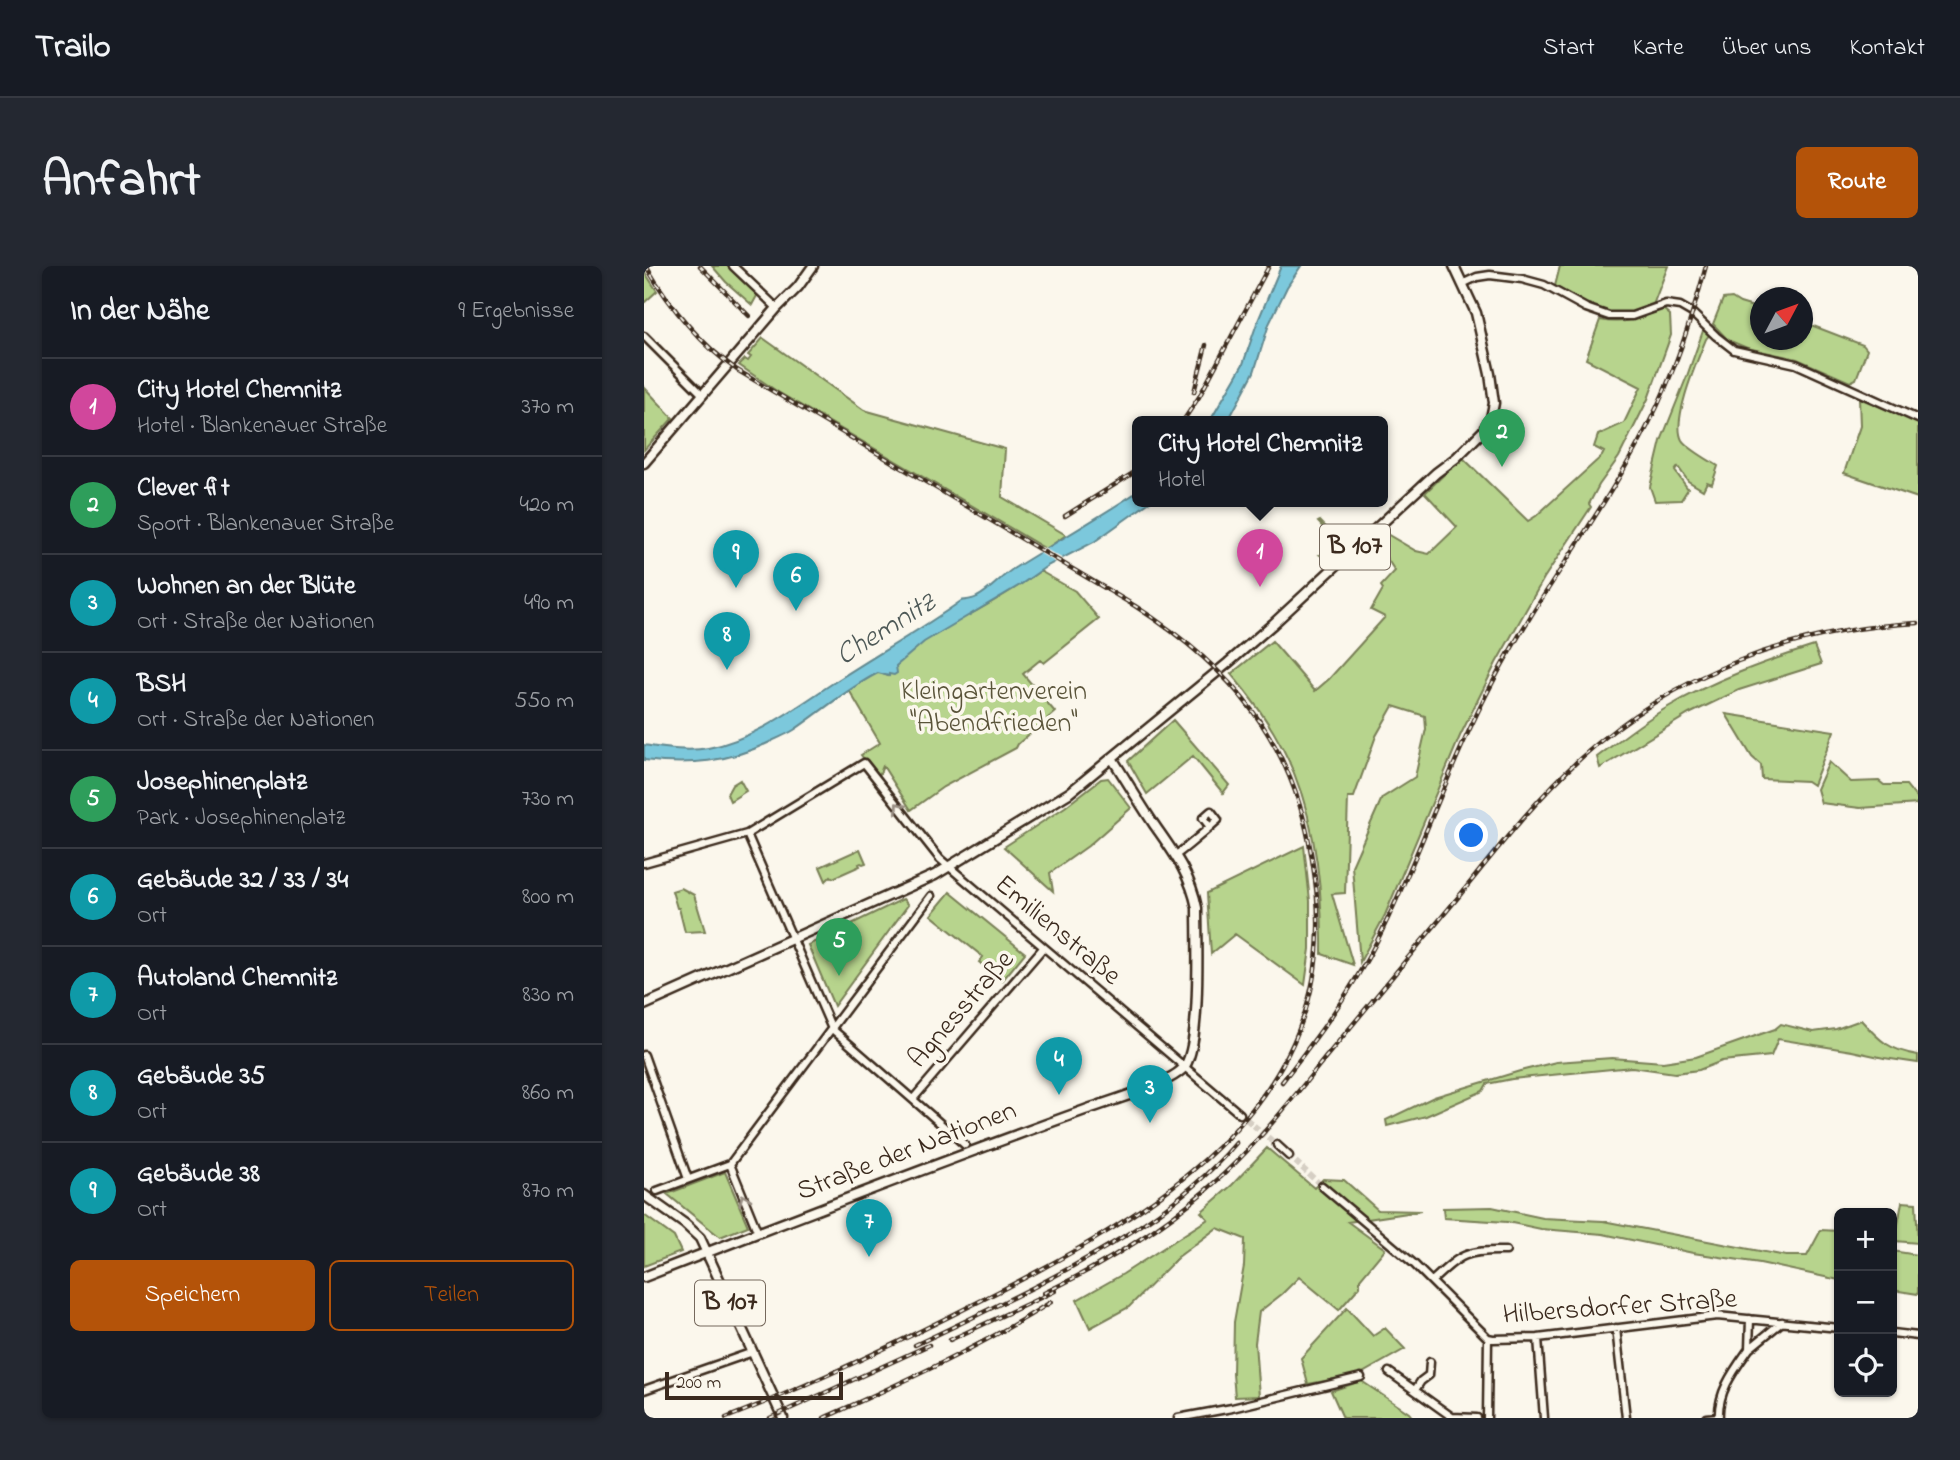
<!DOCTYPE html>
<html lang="de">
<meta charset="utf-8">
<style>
:root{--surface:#171b24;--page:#242831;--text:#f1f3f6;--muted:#9ea1a6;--line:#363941;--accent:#b45309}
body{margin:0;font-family:"Indie Flower",sans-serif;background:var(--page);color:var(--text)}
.controls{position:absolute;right:21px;bottom:21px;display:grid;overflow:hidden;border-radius:10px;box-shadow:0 2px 5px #0004}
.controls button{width:63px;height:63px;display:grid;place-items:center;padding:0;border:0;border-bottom:2px solid var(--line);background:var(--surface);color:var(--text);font:35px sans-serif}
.compass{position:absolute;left:1106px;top:21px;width:63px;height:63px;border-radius:50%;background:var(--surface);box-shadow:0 2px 5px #0004;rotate:49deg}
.scale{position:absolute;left:21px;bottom:18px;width:178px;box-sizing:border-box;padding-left:7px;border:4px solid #3b2a1e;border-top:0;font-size:19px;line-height:24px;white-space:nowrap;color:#3b2a1e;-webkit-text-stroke:5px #fbf7ec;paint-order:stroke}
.you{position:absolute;left:828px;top:570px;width:24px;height:24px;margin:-18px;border:5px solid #fff;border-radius:50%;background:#1a73e8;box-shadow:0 0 0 10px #1a73e833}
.badge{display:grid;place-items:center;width:46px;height:46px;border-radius:50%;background:var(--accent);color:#fff;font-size:23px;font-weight:700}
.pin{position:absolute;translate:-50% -58px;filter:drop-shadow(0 2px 4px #0008)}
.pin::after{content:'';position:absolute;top:37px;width:24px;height:21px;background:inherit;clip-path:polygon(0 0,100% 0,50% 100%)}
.popup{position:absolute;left:488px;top:150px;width:256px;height:91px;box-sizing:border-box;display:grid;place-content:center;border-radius:10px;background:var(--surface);filter:drop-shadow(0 2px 5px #0005);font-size:23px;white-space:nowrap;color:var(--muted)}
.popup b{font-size:26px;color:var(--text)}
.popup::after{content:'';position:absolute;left:50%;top:100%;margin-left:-14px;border:14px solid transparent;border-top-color:var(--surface)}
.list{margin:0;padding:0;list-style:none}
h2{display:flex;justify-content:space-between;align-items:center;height:91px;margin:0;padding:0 28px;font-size:30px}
h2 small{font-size:23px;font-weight:400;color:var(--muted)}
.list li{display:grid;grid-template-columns:46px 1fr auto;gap:21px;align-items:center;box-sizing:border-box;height:98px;padding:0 28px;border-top:2px solid var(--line)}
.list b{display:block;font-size:26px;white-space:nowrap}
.list p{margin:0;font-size:23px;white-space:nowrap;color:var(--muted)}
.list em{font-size:23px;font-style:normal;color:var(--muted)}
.actions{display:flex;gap:14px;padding:21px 28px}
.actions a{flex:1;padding:16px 0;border:2px solid var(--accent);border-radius:10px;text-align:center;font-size:24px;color:var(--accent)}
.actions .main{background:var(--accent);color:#fff}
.icon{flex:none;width:38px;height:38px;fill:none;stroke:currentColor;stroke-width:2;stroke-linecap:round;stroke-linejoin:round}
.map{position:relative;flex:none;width:1274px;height:1152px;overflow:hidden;border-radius:10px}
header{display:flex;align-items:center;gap:42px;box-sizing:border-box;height:98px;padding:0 35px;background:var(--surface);border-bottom:2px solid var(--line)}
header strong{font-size:33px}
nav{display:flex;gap:38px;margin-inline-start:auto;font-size:24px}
.intro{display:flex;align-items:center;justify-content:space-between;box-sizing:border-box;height:168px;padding:0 42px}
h1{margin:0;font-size:49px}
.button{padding:18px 32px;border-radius:10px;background:var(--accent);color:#fff;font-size:24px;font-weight:700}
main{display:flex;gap:42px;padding:0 42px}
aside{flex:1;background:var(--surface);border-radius:10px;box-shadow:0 2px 5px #0004}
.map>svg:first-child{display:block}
.green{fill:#b7d48d;stroke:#797f56;stroke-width:2}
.water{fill:#7cc8dc;stroke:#628990;stroke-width:2}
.pier{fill:#fbf7ec}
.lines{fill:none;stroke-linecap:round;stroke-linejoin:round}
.minor-tunnel{stroke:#d5cec3;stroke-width:6;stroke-dasharray:6 3;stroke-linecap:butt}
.minor-casing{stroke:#3b2a1e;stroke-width:11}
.major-casing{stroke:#3b2a1e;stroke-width:13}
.minor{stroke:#fbf7ec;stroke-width:6}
.major{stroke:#fbf7ec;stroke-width:8}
.rail-casing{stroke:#3b2a1e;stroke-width:4.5}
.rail{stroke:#fbf7ec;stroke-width:2;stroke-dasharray:5;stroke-linecap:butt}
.oneway{stroke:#9b9085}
.labels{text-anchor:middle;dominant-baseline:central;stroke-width:7;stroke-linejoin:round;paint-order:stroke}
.shield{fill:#fbf7ec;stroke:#75685c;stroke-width:2}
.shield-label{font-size:26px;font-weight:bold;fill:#3b2a1e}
.park-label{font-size:28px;fill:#5a543a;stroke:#fbf7ec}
.street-label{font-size:28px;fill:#3b2a1e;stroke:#fbf7ec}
.water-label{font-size:30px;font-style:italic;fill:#4e5957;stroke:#fbf7ec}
</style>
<header>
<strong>Trailo</strong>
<nav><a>Start</a><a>Karte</a><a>Über uns</a><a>Kontakt</a></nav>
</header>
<div class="intro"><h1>Anfahrt</h1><a class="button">Route</a></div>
<main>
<aside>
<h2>In der Nähe<small>9 Ergebnisse</small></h2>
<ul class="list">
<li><span class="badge" style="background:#d1479c">1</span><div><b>City Hotel Chemnitz</b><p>Hotel · Blankenauer Straße</p></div><em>370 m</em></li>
<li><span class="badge" style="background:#2e9e5b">2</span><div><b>Clever fit</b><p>Sport · Blankenauer Straße</p></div><em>420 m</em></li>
<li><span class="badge" style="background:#0f9aa8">3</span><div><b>Wohnen an der Blüte</b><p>Ort · Straße der Nationen</p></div><em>490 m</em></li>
<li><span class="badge" style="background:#0f9aa8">4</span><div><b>BSH</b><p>Ort · Straße der Nationen</p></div><em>550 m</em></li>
<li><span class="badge" style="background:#2e9e5b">5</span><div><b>Josephinenplatz</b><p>Park · Josephinenplatz</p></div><em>730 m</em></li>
<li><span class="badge" style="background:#0f9aa8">6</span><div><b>Gebäude 32 / 33 / 34</b><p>Ort</p></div><em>800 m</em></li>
<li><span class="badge" style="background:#0f9aa8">7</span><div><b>Autoland Chemnitz</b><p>Ort</p></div><em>830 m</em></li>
<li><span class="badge" style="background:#0f9aa8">8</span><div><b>Gebäude 35</b><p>Ort</p></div><em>860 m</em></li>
<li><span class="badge" style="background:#0f9aa8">9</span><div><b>Gebäude 38</b><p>Ort</p></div><em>870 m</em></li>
</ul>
<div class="actions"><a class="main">Speichern</a><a>Teilen</a></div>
</aside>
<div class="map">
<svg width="1274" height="1152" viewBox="0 0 1274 1152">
<rect width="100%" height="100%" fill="#fbf7ec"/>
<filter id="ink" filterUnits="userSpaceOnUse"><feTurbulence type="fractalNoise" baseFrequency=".0143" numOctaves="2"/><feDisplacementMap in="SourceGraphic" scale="14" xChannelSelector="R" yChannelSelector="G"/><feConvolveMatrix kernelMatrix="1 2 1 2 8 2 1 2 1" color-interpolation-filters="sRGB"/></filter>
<g filter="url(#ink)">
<!-- green -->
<path class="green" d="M68,0H85L114,28L108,39L82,16Z
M916,0H1024L1009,39C965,59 949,42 911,20Z
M0,5L13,25L0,37Z
M1088,32L1096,37L1116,43V74H1158L1159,56L1219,79L1223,84L1212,113L1206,116L1153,93L1103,82L1084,74L1069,58L1079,33Z
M1019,43L1026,49L1027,69L1004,133L975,191L955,219L945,238L947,241L900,312L852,397L816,470L741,649L716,696L708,600L738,532L771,511L782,463L781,450L749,440L732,470L710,531H704L701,627L688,628L709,699L678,688C679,619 671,545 639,483C625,456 607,431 587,408L628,375L671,425L685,413L741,351L727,344L739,323L737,320L751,305L732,276L741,267L772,285L785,288L813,261L781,227L818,191L884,255L892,250L958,190L960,186L950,181L954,169L980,157L997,121L942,93L956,54C980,59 997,52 1019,43Z
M1060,62L1066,68L1062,73C1054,93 1027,154 1038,174C1043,182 1066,195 1074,200L1068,218L1063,216L1059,224L1044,215L1034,201L1031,205L1044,223L1037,234L1011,235L1006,221L1017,175L1043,110Z
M119,72L220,144L361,183L358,231L422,269L402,283L134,126L95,99L101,93L104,95L107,91L104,89Z
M0,121L29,152L0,184Z
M1215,132L1267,153L1274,158V232L1200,207L1216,160Z
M676,255L699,279L683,294L676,289L683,288L690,282L691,274L674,256Z
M396,305L431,325L455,353L400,397L396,394L379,408L411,446L374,478L372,482L299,521L267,544L239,500L234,512L217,489L236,477L205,424L234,406L244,410C265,378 304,361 336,343C357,331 377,319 396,305Z
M1170,380L1177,398L1095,424L1045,448L956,502L953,491C976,474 999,455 1024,441C1070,414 1119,396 1170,380Z
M1082,448L1190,465L1169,519L1163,515L1118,513L1117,499L1108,491Z
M529,454L585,519L579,527L549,490L503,528L484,495Z
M1185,496L1207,516L1235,515L1240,519H1262L1274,534V538L1216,542L1177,537L1173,523Z
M464,512L487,542L444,580L406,607L409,625L360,581L421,541L457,513Z
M96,514L102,525L86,535L83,528L88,519Z
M660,580L666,635V683L661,719L591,668L567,688L563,627Z
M216,583L222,597L219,598L217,597L215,598L216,600L189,612L187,610L182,615L176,601Z
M37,622L50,629L61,665L41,666L35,642H33L28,625Z
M306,626L381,687L358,715L335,696L339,691L287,649Z
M259,633L264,639L190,740L164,679Z
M1217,754C1236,775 1245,784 1274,789V797L1240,792L1208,785L1134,773L1127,790L1078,795L1055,804L1031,807L988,801L868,813L843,818L839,825L782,850L743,860L742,854L790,831L876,805L912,796L968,792L1019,796L1052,791L1131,763L1137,758L1169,766L1192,763Z
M623,882L670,922L679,913L700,914L734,944L777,945L704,956L741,983L716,1013V1020L695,1044L655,1011L638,1028L615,1046L611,1077L615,1130L591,1131L589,1108L590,1056L600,1000L601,973L573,962L534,991L485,1041L446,1062L433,1034L479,1008L564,953L557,946L588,919Z
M81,906L104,960L76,971L23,928Z
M1258,936L1272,937L1274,977L1251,975Z
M848,941L899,952L959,955L1142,990H1163L1177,964L1195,965V1014L1116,997L1049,987L959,968L897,963L863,956L800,952L799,942Z
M0,949L30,971L37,986L0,1000Z
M1248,985L1274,989V1028L1248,1024Z
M703,1042L729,1070L741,1062L761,1083L715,1109L664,1118L657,1092Z
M716,1114L765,1147L769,1152H699L687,1125L708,1118Z"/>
<!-- water -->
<path class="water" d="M637,0H657L643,21L625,58L610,106L584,155H566L599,98L613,57Z
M493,226L494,235H507L450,276L403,300L376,319L280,376L252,400L253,407L250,409L245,408V410L234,407C204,422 178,445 150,464C142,469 133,472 126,476C84,496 46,500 0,494V479C20,482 44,486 64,482C115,472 157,437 200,410C239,385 279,362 317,335C322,334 328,334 333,331C347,324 358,309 372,301C412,276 454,252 493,226Z"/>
<!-- pier -->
<path class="pier" d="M398,281L421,294L414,298L392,285Z"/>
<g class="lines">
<!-- minor-tunnel -->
<path class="minor-tunnel" d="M596,848L633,879
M645,890L678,920"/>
<defs>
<path id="minor" d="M89,0L133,42
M818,18L833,11L846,9L878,13L900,19L942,42L965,50H988L1022,38L1036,40L1048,47L1072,70L1090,84L1152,98L1274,153
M0,70L59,129
M103,568L188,763L321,879
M532,589C547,578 560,566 574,554L567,545L559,552L566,561
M0,597L103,568L220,497L296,593L596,848
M0,789L44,913
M269,833L399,682
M633,879L645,890
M86,898L287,630
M86,898L114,967
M678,920L769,997L844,1072
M13,925L86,898
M788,1015C817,988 822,984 862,985
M1106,1053L1105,1083L1138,1056
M972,1062L982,1152
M1248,1067L1274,1070
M844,1072L849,1073L894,1072L1073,1050L1195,1062
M894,1072L900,1152
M745,1106L808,1151L833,1152
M0,1124L109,1086
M771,1124L777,1115L785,1109L786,1096
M534,1152L588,1142L717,1111
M843,1152L844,1072
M1063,1152L1075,1151
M1075,1152C1073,1126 1091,1103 1105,1083"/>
<path id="major" d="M0,197L133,42L154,21L169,0
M0,739L291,609L425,527L584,397L629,358L792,207L812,192L839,165L847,152L850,137L846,108L832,47L810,0
M0,929L41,958L56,972L139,1152
M0,1011C146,954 293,897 441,844C463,836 530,817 541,800C557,776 553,675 553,642C546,607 529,586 509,557C495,536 482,514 468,492"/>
</defs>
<!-- minor casing -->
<use href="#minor" class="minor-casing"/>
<!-- major casing -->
<use href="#major" class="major-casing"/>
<!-- minor -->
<use href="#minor" class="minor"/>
<!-- major -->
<use href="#major" class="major"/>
<defs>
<path id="rail" d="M2,0C26,41 55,77 93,104L491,340C588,402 650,476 668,593C672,617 675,640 674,665C671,857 490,957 340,1033C256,1076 170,1118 82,1152
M56,0L105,50
M550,126L562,79
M539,155L555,131L625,0
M421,250L494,204
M638,816C673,771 707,726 733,675C776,590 805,498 850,414C896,326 959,248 1004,159C1030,109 1047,55 1062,0
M400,1027C465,996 527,957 580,908C617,873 649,832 681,792C726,738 771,683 816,629C854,582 892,533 937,492C1029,408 1150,363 1274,357
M306,1074L411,1025
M271,1079C312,1060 352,1040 392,1020C464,982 539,940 592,877
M126,1152L285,1079
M180,1152C257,1117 335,1082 407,1036"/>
</defs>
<!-- rail casing -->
<use href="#rail" class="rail-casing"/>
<!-- rail -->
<use href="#rail" class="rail"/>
</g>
<!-- one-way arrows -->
<defs><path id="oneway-chevron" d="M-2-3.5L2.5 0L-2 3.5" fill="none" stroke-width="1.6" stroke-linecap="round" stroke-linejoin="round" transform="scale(1.75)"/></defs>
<g class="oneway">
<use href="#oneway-chevron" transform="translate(255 541) rotate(-128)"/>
<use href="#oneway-chevron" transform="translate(100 933) rotate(-112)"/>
</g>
</g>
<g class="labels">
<!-- shield labels -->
<g class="shield">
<rect x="676" y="258.5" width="70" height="45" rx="5"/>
<rect x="51" y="1014.5" width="70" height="45" rx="5"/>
</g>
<g class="shield-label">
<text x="711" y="281">B 107</text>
<text x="86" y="1037">B 107</text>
</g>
<!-- park labels -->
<g class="park-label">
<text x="350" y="426">Kleingartenverein<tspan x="350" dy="32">"Abendfrieden"</tspan></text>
</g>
<!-- street labels -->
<g class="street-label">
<text transform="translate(413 665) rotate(40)">Emilienstraße</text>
<text transform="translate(318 744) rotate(-49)">Agnesstraße</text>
<text transform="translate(263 886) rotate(-21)">Straße der Nationen</text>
<text transform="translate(976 1042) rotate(-4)">Hilbersdorfer Straße</text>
</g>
<!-- water labels -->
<g class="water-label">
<text transform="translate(242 364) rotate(-32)">Chemnitz</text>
</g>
</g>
</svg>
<div class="controls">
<button>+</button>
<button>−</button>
<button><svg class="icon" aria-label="locate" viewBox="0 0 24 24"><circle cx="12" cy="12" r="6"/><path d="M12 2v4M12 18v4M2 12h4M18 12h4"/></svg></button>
</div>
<svg class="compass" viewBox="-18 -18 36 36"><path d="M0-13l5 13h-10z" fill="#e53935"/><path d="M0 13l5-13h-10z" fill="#9ea1a6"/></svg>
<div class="scale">200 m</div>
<div class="you"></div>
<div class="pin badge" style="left:616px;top:321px;background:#d1479c">1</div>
<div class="popup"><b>City Hotel Chemnitz</b>Hotel</div>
<div class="pin badge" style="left:858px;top:201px;background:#2e9e5b">2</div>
<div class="pin badge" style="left:506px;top:857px;background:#0f9aa8">3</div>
<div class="pin badge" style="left:415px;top:829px;background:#0f9aa8">4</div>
<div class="pin badge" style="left:195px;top:710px;background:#2e9e5b">5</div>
<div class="pin badge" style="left:152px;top:345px;background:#0f9aa8">6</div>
<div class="pin badge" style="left:225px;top:991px;background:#0f9aa8">7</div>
<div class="pin badge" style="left:83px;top:404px;background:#0f9aa8">8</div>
<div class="pin badge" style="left:92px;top:322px;background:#0f9aa8">9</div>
</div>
</main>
